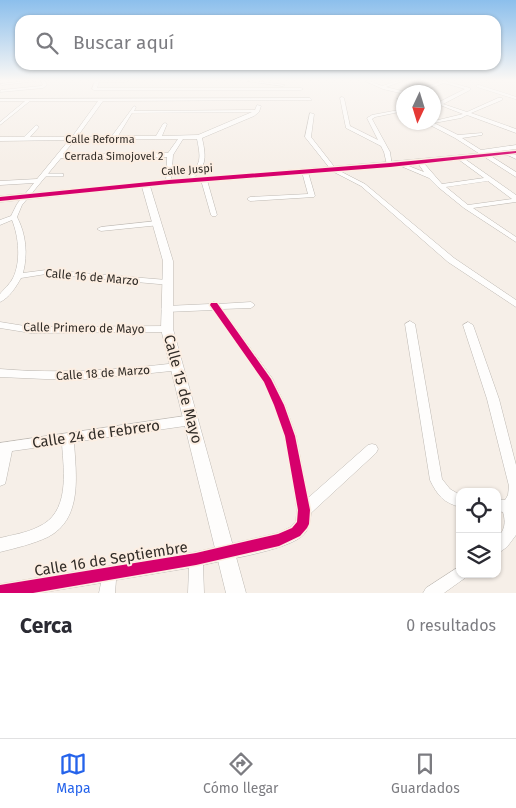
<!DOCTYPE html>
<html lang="es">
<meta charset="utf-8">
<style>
:root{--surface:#fff;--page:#f7f7f7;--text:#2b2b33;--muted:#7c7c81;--line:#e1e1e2;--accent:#2563eb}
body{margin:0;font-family:"Fira Sans",sans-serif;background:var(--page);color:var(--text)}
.controls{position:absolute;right:15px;bottom:15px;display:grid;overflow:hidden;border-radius:10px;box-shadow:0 1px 4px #0004}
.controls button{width:45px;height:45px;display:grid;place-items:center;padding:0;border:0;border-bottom:1px solid var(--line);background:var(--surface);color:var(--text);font:25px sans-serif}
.compass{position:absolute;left:396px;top:85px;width:45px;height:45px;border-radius:50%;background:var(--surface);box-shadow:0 1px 4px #0004;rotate:184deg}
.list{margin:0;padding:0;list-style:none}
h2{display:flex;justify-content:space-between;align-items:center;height:65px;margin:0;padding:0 20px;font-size:21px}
h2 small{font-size:16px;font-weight:400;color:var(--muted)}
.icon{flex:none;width:28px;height:28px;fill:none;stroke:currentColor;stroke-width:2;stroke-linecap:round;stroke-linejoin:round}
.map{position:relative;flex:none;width:516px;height:593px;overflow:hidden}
.search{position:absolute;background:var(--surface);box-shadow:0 1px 4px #0004;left:15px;right:15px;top:15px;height:55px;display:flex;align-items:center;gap:12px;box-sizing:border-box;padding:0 18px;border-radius:15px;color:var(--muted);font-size:19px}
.sheet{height:145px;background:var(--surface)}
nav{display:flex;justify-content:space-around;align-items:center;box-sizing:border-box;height:70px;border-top:1px solid var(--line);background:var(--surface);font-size:14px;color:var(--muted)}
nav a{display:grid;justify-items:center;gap:2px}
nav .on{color:var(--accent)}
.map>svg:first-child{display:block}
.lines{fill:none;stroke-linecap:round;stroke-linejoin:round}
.service-far1-casing{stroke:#beb9b3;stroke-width:3}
.service-casing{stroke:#beb9b3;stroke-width:4}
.minor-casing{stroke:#beb9b3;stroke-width:1}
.tertiary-casing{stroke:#beb9b3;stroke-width:1}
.service-far1{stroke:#fefdfc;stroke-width:2.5}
.service{stroke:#fefdfc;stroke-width:3}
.minor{fill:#fefdfc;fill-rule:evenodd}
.tertiary{fill:#fefdfc;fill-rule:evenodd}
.cycleway-casing{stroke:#fceee2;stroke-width:3}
.cycleway{fill:#d6006c;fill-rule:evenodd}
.labels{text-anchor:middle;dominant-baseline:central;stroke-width:4;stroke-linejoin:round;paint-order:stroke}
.far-street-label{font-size:11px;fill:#322d28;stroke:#fceee2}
.street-label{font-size:12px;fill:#322d28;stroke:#fceee2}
.near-street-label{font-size:15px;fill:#322d28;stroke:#fceee2}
</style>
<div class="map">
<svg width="516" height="593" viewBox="0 0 516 593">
<rect width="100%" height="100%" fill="#f6efe8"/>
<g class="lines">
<defs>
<path id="service-far1" d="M478,86L516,98"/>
<path id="service" d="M44,175H62"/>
<path id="minor" d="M25,81H36L2,85L0,84Z
M41,81H45L47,85L43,88L0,92L1,90L41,86L43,85Z
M95,81H128L126,82H99L97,88H301L303,89L301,90H94L92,89Z
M247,81H256L285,85L283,86Z
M365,81H370L382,86L398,81H403L386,87L406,92H404V94L383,89Z
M437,81H444L470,88V90L443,104L467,112L498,98H502V100L471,113L516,129V133L467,115L461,118L434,123L458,135L482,133V135L462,138L481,150L516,145V149L486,153L516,172V177L455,138L426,123L434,122V121L463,114L440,105L435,106L434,101L439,102L465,89L444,83L420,92H415L439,82Z
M404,96V99H402L404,102V106L397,99Z
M342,97L344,98L350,126L378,140L367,118L372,115L404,109V111L375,117L372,119L390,152L392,166L387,165L384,152L381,146L346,128L340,98Z
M310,98L312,100L103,101L77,137L112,136L134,106L136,107L134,111L255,110L257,105L261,106L259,112L254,116L202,138C207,160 206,167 189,182L184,181C200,164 202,163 197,139H183L173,155L171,183L166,182L167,157L61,158L22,205L17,217C26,234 28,254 23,273L46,270L167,280L171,283L170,285L46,274L21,278C16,287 9,298 0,302V294C4,289 10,284 13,278C21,262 19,237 12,220L0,225V220L11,216L17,204L34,183L0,185V181L37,179L69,140L0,141V137H24L36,125L39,127L30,137H72L98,101H30L0,125V122L25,101H0V99ZM252,112L198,135L162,136L167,124L165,123L163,124L156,136H118L132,113ZM156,139H178L168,153L63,154L75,140Z
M310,113L314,114L311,137L336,169L365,184L454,258L516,300V307L448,262L361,186L332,171L305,137Z
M505,152L516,155V159L505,154Z
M458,157H462L516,195V202L473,208L516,237V242L464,208L438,187L429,178L396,164L401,163L424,172L417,162L422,161L442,184L484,178L458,159ZM488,181L512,199L468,205L446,187Z
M305,170L308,172L315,196L314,197L250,201L247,199L250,197L308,194L302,172Z
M202,179L207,180L217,215L216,216H212L211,215L201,180Z
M157,221L161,223L160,225L101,231L97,229L101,227Z
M214,302L218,304L251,302L255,305L251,308L222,309L272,378L285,405L296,436L308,498L368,445L372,444L376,445L378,449L376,453L311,513C310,522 309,531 301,537C282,551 228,559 203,565L204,593H188L189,568L116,580L115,593H99L101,583L39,593H0V584L196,552L278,533L291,527L296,521L297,510C290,467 286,420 263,382C248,357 229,333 213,310L166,312L161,309L166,306L210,304Z
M410,321L415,324L442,479L450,489L460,495V507C444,503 437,495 430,480L405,324Z
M0,322L31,327L167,326L172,329L167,332L31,333L0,328Z
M468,322L473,325L499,399L516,465V535L507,547L497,554V538C505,530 506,523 503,512L497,511V499L505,500L508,495L509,486L487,399L463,325Z
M177,363L181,364L182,367L181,370L132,375L88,379H45L0,377V369C59,374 118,370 177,363Z
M192,415L196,417L198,420L196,423L192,425L74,442C76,474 83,519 48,537C33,544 16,548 0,552V538C12,535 26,533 38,527C70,513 64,473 62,444L12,451L6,480L5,484L0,486V443Z
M460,566V574H467L465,578L444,593H423L426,588Z"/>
<path id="tertiary" d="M516,150V154L390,167L150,186L173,261V329L246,593H226L161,329L163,261L142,187L0,202V196C172,179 344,167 516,150Z"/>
</defs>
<!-- service-far1 casing -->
<use href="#service-far1" class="service-far1-casing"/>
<!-- service casing -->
<use href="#service" class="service-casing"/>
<!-- minor casing -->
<use href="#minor" class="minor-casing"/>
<!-- tertiary casing -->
<use href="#tertiary" class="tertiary-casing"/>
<!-- service-far1 -->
<use href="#service-far1" class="service-far1"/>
<!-- service -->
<use href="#service" class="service"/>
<!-- minor -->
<use href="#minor" class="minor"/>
<!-- tertiary -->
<use href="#tertiary" class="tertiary"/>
<defs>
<path id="cycleway" d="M516,151V153L390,167L169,184L0,201V197L169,180L390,163Z
M211,303H217L271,379L284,405L295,436L310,510L309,524L307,528L300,536L279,546L196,565L33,593H0V585L196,553L278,534L292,528L297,522L298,510L285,436L274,405L264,382L210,305Z"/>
</defs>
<!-- cycleway casing -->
<use href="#cycleway" class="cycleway-casing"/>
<!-- cycleway -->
<use href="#cycleway" class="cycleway"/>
</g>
<!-- sky -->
<linearGradient id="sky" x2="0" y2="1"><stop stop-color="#8cbfec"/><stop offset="0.49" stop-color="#fbf8f5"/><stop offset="1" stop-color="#fbf8f5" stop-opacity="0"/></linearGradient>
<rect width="516" height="164" fill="url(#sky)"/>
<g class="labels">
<!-- far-street labels -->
<g class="far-street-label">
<text x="100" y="139">Calle Reforma</text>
<text x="114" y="156">Cerrada Simojovel 2</text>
<text transform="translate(187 170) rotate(-4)">Calle Juspi</text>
</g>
<!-- street labels -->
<g class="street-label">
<text transform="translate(92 277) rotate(5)">Calle 16 de Marzo</text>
<text transform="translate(84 328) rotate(1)">Calle Primero de Mayo</text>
<text transform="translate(103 373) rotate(-4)">Calle 18 de Marzo</text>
</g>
<!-- near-street labels -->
<g class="near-street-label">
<text transform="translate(183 389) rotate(75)">Calle 15 de Mayo</text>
<text transform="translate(96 434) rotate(-8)">Calle 24 de Febrero</text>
<text transform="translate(111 559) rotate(-9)">Calle 16 de Septiembre</text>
</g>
</g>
</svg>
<div class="controls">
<button><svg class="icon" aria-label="locate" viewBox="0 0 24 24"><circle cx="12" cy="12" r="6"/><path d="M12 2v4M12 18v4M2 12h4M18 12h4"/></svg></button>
<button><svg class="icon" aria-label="layers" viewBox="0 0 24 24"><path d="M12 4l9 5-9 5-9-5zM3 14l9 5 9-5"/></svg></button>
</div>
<svg class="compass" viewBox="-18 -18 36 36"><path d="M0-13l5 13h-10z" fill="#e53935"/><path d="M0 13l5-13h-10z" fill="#7c7c81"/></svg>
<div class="search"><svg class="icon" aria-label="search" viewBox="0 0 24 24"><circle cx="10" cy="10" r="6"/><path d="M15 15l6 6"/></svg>Buscar aquí</div>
</div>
<section class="sheet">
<h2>Cerca<small>0 resultados</small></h2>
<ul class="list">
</ul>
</section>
<nav>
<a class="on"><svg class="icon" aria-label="map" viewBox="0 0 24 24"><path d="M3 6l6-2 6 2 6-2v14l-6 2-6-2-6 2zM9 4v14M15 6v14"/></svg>Mapa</a>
<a><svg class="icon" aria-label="directions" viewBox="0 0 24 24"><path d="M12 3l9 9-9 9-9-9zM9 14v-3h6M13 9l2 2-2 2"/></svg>Cómo llegar</a>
<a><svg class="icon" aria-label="saved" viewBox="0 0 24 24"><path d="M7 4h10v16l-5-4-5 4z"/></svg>Guardados</a>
</nav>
